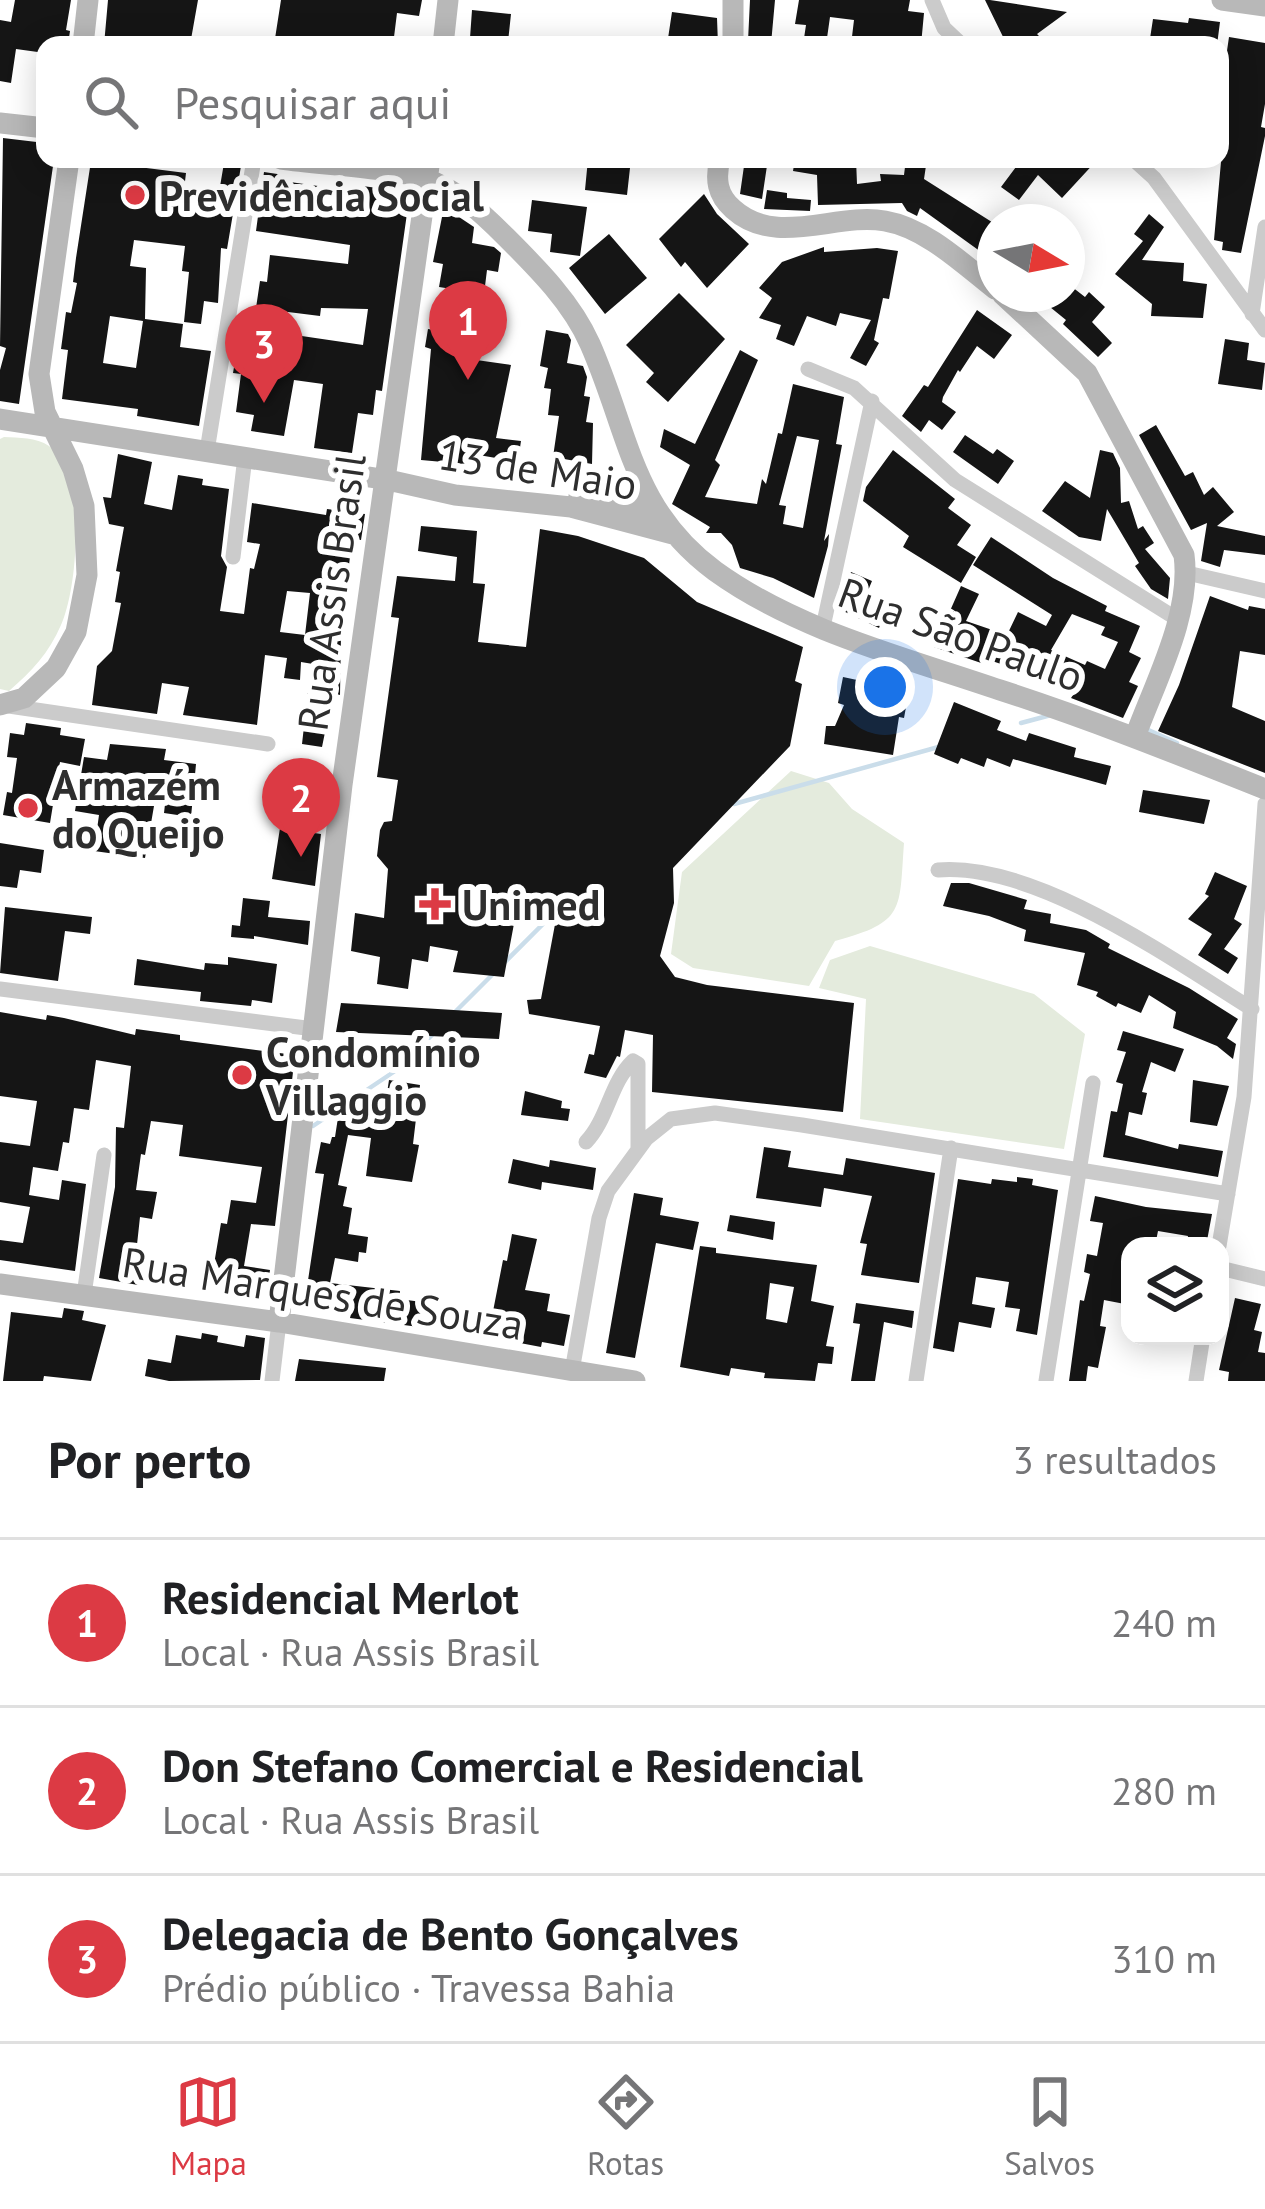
<!DOCTYPE html>
<html lang="pt">
<meta charset="utf-8">
<style>
:root{--surface:#fff;--page:#f6f6f6;--text:#202124;--muted:#757577;--line:#e0e0e0;--accent:#dc3a44}
body{margin:0;font-family:"PT Sans",sans-serif;background:var(--page);color:var(--text)}
.controls{position:absolute;right:36px;bottom:36px;display:grid;overflow:hidden;border-radius:24px;box-shadow:0 6px 30px #0003}
.controls button{width:108px;height:108px;display:grid;place-items:center;padding:0;border:0;border-bottom:3px solid var(--line);background:var(--surface);color:var(--text);font:60px sans-serif}
.compass{position:absolute;left:977px;top:204px;width:108px;height:108px;border-radius:50%;background:var(--surface);box-shadow:0 6px 30px #0003;rotate:100deg}
.you{position:absolute;left:885px;top:687px;width:42px;height:42px;margin:-30px;border:9px solid #fff;border-radius:50%;background:#1a73e8;box-shadow:0 0 0 18px #1a73e833}
.badge{display:grid;place-items:center;width:78px;height:78px;border-radius:50%;background:var(--accent);color:#fff;font-size:39px;font-weight:700}
.pin{position:absolute;translate:-50% -99px;filter:drop-shadow(0 3px 6px #0008)}
.pin::after{content:'';position:absolute;top:63px;width:42px;height:36px;background:inherit;clip-path:polygon(0 0,100% 0,50% 100%)}
.list{margin:0;padding:0;list-style:none}
h2{display:flex;justify-content:space-between;align-items:center;height:156px;margin:0;padding:0 48px;font-size:51px}
h2 small{font-size:39px;font-weight:400;color:var(--muted)}
.list li{display:grid;grid-template-columns:78px 1fr auto;gap:36px;align-items:center;box-sizing:border-box;height:168px;padding:0 48px;border-top:3px solid var(--line)}
.list b{display:block;font-size:45px;white-space:nowrap}
.list p{margin:0;font-size:39px;white-space:nowrap;color:var(--muted)}
.list em{font-size:39px;font-style:normal;color:var(--muted)}
.icon{flex:none;width:66px;height:66px;fill:none;stroke:currentColor;stroke-width:2;stroke-linecap:round;stroke-linejoin:round}
.map{position:relative;flex:none;width:1265px;height:1381px;overflow:hidden}
.search{position:absolute;background:var(--surface);box-shadow:0 6px 30px #0003;left:36px;right:36px;top:36px;height:132px;display:flex;align-items:center;gap:30px;box-sizing:border-box;padding:0 42px;border-radius:24px;color:var(--muted);font-size:45px}
.sheet{height:660px;background:var(--surface)}
nav{display:flex;justify-content:space-around;align-items:center;box-sizing:border-box;height:168px;border-top:3px solid var(--line);background:var(--surface);font-size:33px;color:var(--muted)}
nav a{display:grid;justify-items:center;gap:6px}
nav .on{color:var(--accent)}
.map>svg:first-child{display:block}
.green{fill:#e4ebdd}
.lines{fill:none;stroke-linecap:round;stroke-linejoin:round}
.stream{stroke:#caddea;stroke-width:4.5}
.building{fill:#151515;fill-rule:evenodd}
.street{stroke:#cbcbcb;stroke-width:15}
.secondary{stroke:#b8b8b8;stroke-width:21}
.poi-dot{fill:#dc3a44;stroke:#fff;stroke-width:4.5}
.labels{text-anchor:middle;dominant-baseline:central;stroke-width:12;stroke-linejoin:round;paint-order:stroke}
.poi-label{font-size:42px;font-weight:bold;fill:#2e2e2e;stroke:#fff;text-anchor:start}
.street-label{font-size:42px;fill:#2e2e2e;stroke:#fff}
</style>
<div class="map">
<svg width="1265" height="1381" viewBox="0 0 1265 1381">
<rect width="100%" height="100%" fill="#fff"/>
<!-- green -->
<path class="green" d="M4,437C19,438 36,437 49,446C87,475 78,587 61,625C49,653 32,671 9,691L0,689V439Z
M791,771L829,783L852,809L904,843C899,910 906,922 835,941L809,986L693,968L671,954L682,872Z
M870,946L1034,994L1085,1034L1064,1149L860,1119L866,999L819,988L830,960Z"/>
<g class="lines">
<!-- stream -->
<path class="stream" d="M1021,723L1051,715
M1144,728L1177,743
M734,804L942,746
M504,963L551,916
M453,1014L496,971
M313,1126L398,1069L432,1035"/>
</g>
<!-- building -->
<path class="building" d="M15,0H71L66,30L70,31L68,45H45V53L16,49L11,83L0,81V20L11,22Z
M108,0H198L190,45H104Z
M281,0H422L419,16L397,13L393,45L356,40L355,45H274Z
M750,0H775L771,44L748,41Z
M799,0H910L908,11L924,13L921,45H851L854,20L830,17L826,45H803L806,25L795,24Z
M985,0H990L1067,12L1037,34L1048,45H1007Z
M472,10L511,14L508,42L470,38Z
M672,12L717,18L718,45H667Z
M1189,18L1220,22L1217,45H1149L1153,19L1188,23Z
M1229,37L1265,43V104L1261,127L1265,128V136L1241,253L1222,250L1223,242L1214,240L1225,117H1220V99Z
M3,138L45,143V159H54L19,404L0,401V370L6,348L0,346Z
M588,159H631L627,195L585,190Z
M745,159H768L762,199L740,194Z
M795,159H856L857,184L881,181L880,174L904,175L906,159H927L924,179L995,224V262L920,208L917,216L907,211L902,203L818,205L817,175L793,171Z
M1022,159H1098L1062,198L1038,175L1019,200L1001,187Z
M91,161L186,173L183,198L217,204L224,163L241,166L227,249L221,248L218,303L204,301L201,324L184,322L189,272L182,271L185,246L134,240L130,266L146,268L145,319L183,324L180,347L211,351L199,426L137,416L138,409L62,399L68,350L61,349L66,312L71,313L77,283L73,282L76,258ZM110,316L143,321L136,368L103,363Z
M264,172L284,175L283,181L353,191L354,185L410,192L382,391L376,390L373,415L358,413L352,453L314,448L323,384L294,380L284,436L251,431L254,415L236,412L241,374L233,373L241,327L363,345L368,309L321,308L320,316L256,308L260,281L267,282L270,255L348,264L350,245L256,231Z
M767,190L787,193V198L811,200L810,211L764,209Z
M704,194L717,214L749,244L707,288L685,262L681,267L659,239Z
M532,200L587,207L580,256L550,252L552,234L528,231Z
M444,207L474,227L472,243L494,247L501,253L498,272L487,270L484,294L439,287L443,264L433,262Z
M1149,214L1164,227L1142,260L1184,263L1183,281L1207,284L1203,318L1151,316L1152,304L1115,274L1143,241L1134,234Z
M609,234L647,278L605,314L569,268Z
M824,247V252L877,248L898,251L889,299L883,298L874,340L879,343L866,366L850,358L871,320L840,313L836,326L807,316L794,346L776,339L781,325L759,318L772,298L759,288L782,262Z
M1067,283L1085,297L1089,292L1105,307L1092,322L1112,343L1098,357L1063,324L1066,320L1034,294H1067Z
M679,293L725,339L668,402L646,382L654,373L626,345Z
M977,310L1012,335L994,359L977,346L960,372L958,370L943,397L942,402L956,412L942,430L929,420L921,432L902,416L924,385L928,387Z
M428,329L458,334L455,357L511,365L496,438L521,441L516,474L494,471L496,458L467,453L465,464L421,460L431,349L425,347Z
M546,330L568,334L571,340L567,363L583,366L587,377L584,396L590,397L586,422L593,423L592,464L553,457L559,416L548,415L551,389L544,388L548,368L540,366Z
M1225,339L1249,343L1247,360L1265,363L1262,390L1218,384Z
M740,350L758,360L715,460L720,465L705,497L757,504L762,479L766,484L778,433L782,434L793,384L844,397L836,444L842,445L824,541L829,534L828,546L814,598L773,578L740,568L732,545L721,533H706L710,527L672,504L690,465L660,447L664,429L695,444ZM797,436L819,440L803,528L783,524L786,506L779,505Z
M1156,425L1185,476L1193,472L1204,495L1213,487L1234,512L1217,526L1265,536V555L1224,550L1220,567L1201,561L1207,523L1191,530L1139,435Z
M965,435L993,454L997,449L1014,461L998,484L953,452Z
M893,450L955,499L948,508L971,525L957,545L976,557L961,583L903,547L909,536L863,501L866,487Z
M1100,450L1113,453L1120,468L1121,503L1129,501L1138,529L1143,526L1154,543L1145,549L1170,578L1168,599L1151,589L1135,566L1139,563L1107,509L1101,541L1079,537L1042,511L1065,481L1090,498Z
M118,454L152,462L144,504L172,510L178,475L203,479L202,485L229,489L221,556L227,567L220,611L244,614L250,568L254,569L260,544L247,542L252,503L326,515L327,509L365,514L361,540L352,539L341,635L340,695L333,693L322,747L302,744L308,691L321,693L325,666L301,662L300,680L284,678L287,658L265,655L257,725L183,715L189,687L162,683L157,714L92,705L97,666L112,651L121,603L115,602L120,572L116,571L124,527L109,524L103,497L111,498ZM287,591L310,593L305,635L280,632Z
M421,526L477,531L473,583L485,584L478,642L526,647L540,529L578,536L644,558L697,602L803,647L795,681L802,684L790,746L673,868L674,903L660,956L675,977L707,985L854,1003L843,1112L652,1092L653,1035L625,1030L620,1057L617,1056L606,1078L584,1073L589,1054L594,1055L600,1026L529,1014L527,1000L541,999L556,919L516,913L504,977L453,972L458,951L430,946L428,962L412,959L408,989L377,984L380,957L351,951L355,913L384,918L388,869L377,856L380,830L384,822L392,821L398,780L377,777L399,618L391,617L397,576L455,581L457,557L418,551Z
M991,537L1053,578L1107,606L1105,611L1140,626L1129,652L1141,658L1129,682L1138,686L1123,718L1071,698L1073,695L1013,668L992,661L990,666L934,647L961,586L979,594L966,621L1007,635L1018,612L1046,626L1052,615L973,565ZM1072,614L1105,627L1101,635L1118,642L1105,669L1087,661L1085,665L1051,650Z
M851,572L872,581L867,593L889,603L879,628L839,609Z
M1210,596L1248,610L1249,606L1265,609V655L1240,651L1232,707L1265,721V773L1158,731L1179,685Z
M843,677L909,691L904,718L899,717L893,755L824,744L826,726H835L844,705L838,703Z
M954,702L1001,721L997,730L1026,741L1029,733L1076,748L1074,757L1111,766L1106,785L1013,759L1010,767L987,758L984,767L961,758L958,764L934,754Z
M26,723L61,728L60,735L85,739L80,766L60,762L50,823L3,815L7,792L12,793L17,758L7,757L10,733L24,735Z
M110,744L166,749L164,760L196,764L191,817L164,813L168,778L133,773L129,802L154,806L145,858L94,851L99,815L75,811L84,757L107,760Z
M1143,790L1210,800L1204,824L1139,812Z
M280,828L321,834L315,886L272,879Z
M0,843L44,850L41,873L20,870L17,888L0,886Z
M1215,872L1247,886L1234,919L1242,924L1224,949L1238,958L1228,974L1198,955L1212,934L1188,919L1209,896L1205,894Z
M951,883H969L1027,900L1024,909L1051,914L1050,923L1086,930L1110,944L1108,948L1189,988L1238,1019L1227,1038L1236,1044L1233,1059L1217,1046L1173,1028L1176,1012L1149,995L1141,1013L1118,1003L1116,1007L1096,996L1098,992L1077,985L1085,953L1024,941L1026,930L989,916L943,906Z
M243,898L270,901L268,917L310,921L308,945L254,936V939L231,937L232,925L240,926Z
M5,907L92,917L90,934L65,931L58,981L0,973Z
M228,957L277,964L272,1003L252,1000L251,1006L200,1001L201,992L134,985L137,959L204,970L205,963L228,965Z
M341,1003L502,1013L499,1039L336,1032Z
M0,1012L46,1020L47,1015L64,1018L135,1035L136,1029L180,1035V1040L295,1055L275,1226L251,1224L244,1266L270,1270L266,1298L210,1288L221,1223L227,1224L231,1200L256,1203L262,1167L179,1156L183,1125L151,1121L145,1155L141,1154L136,1190L157,1192L152,1219L140,1217L135,1263L143,1264L138,1285L99,1278L115,1187L116,1127L124,1128L131,1066L96,1060L89,1110L74,1108L69,1143L63,1142L58,1171L33,1167L29,1195L59,1200L62,1180L86,1184L75,1271L0,1260V1240L23,1243L30,1207L0,1202V1142L30,1146L37,1101L0,1096Z
M1123,1031L1184,1049L1175,1072L1151,1062L1142,1092L1147,1093L1142,1115L1129,1112L1125,1135L1178,1149L1179,1144L1223,1151L1218,1177L1103,1157L1111,1111L1117,1112L1123,1084L1116,1082L1126,1052L1117,1050Z
M389,1080L420,1085L413,1144L419,1145L412,1182L366,1176L371,1138L348,1135L338,1185L347,1187L343,1206L352,1208L348,1234L368,1237L366,1253L359,1252L358,1262L335,1258L330,1283L400,1291L399,1299L422,1302L419,1327L350,1318L351,1314L304,1307L324,1174L315,1173L321,1142L330,1144L332,1137H335L339,1111L395,1119L398,1095L387,1093Z
M1193,1080L1229,1086L1217,1126L1190,1122Z
M525,1091L562,1101L561,1108L570,1109L568,1121L521,1115Z
M764,1147L791,1151L788,1167L843,1175L846,1158L935,1173L919,1283L861,1275L867,1244L860,1243L872,1196L824,1188L821,1207L756,1198Z
M513,1159L549,1167L550,1160L596,1168L593,1190L542,1182L541,1190L508,1183Z
M1017,1177L1033,1179L1032,1185L1058,1190L1037,1335L1016,1331L1020,1309L1005,1307L1009,1282L976,1277L972,1304L995,1308L991,1328L959,1322L954,1352L933,1348L958,1179L991,1184L992,1179L1017,1182Z
M634,1193L663,1198L660,1215L699,1222L693,1250L656,1243L635,1358L606,1353Z
M1095,1196L1146,1207L1212,1214L1206,1246L1187,1242L1188,1236L1158,1231L1155,1246H1130V1305L1104,1300L1100,1326L1106,1327L1098,1368L1088,1366L1086,1381H1069L1080,1300L1084,1301L1090,1274L1084,1272L1087,1254L1097,1256L1103,1223L1090,1221Z
M730,1215L775,1222L773,1240L727,1231Z
M512,1234L537,1239L525,1290L550,1294L547,1311L570,1315L564,1346L542,1342L541,1347L488,1337L503,1260L507,1261Z
M700,1246L716,1248V1253L817,1265L811,1301L834,1306L826,1346L834,1347L832,1364L818,1363L815,1381L764,1378L765,1373L731,1368L729,1376L680,1367ZM770,1283L794,1287L787,1323L766,1319Z
M1235,1298L1261,1304L1254,1330L1262,1332L1258,1352L1265,1353V1381H1228L1229,1372L1219,1370Z
M856,1303L914,1311L912,1328L884,1322L875,1381H851L860,1324L853,1323Z
M64,1308L84,1311L82,1320L106,1325L91,1381L44,1376L43,1381H3L11,1312L62,1318Z
M202,1333L218,1336L217,1342L244,1347L246,1335L265,1338L260,1380L169,1381L145,1376L148,1359L171,1363L176,1335L201,1339Z
M299,1359L386,1368L384,1381H295Z"/>
<g class="lines">
<!-- street -->
<path class="street" d="M932,0L944,28L962,45
M1133,159L1154,178L1265,330
M1252,314L1265,227
M808,369L854,388L955,480L1177,619
M207,451L254,159
M233,557L245,457
M1187,573L1265,591
M823,627L872,401
M9,706L268,744
M938,870C1035,862 1170,958 1252,1009
M0,989L314,1029
M586,1142C608,1119 610,1083 633,1061L638,1064V1149
M1219,1246L1244,1097L1265,804
M1220,1268L1265,1279
M84,1295L104,1155
M572,1371L599,1218L608,1191L646,1139L671,1119L715,1113L802,1125L1228,1194
M272,1381L279,1322
M916,1381L951,1148
M1046,1381L1093,1083
M1196,1381L1203,1336"/>
<!-- secondary -->
<path class="secondary" d="M1222,0L1265,6
M83,45L88,0
M443,45L448,0
M733,45V0
M0,123L45,128
M281,159C322,165 388,167 426,179C457,189 484,215 506,237C538,269 572,303 590,344C629,432 631,509 715,571C798,631 904,657 1000,690C1090,719 1177,754 1265,789
M720,159C715,179 717,195 733,209C776,248 836,212 885,221C926,228 963,264 995,289
M1002,294L1087,373L1184,555C1192,614 1155,682 1135,737
M0,419L388,480L455,495L571,507L673,534
M579,496L628,502L655,511
M0,705L24,698L56,668L76,632L87,575L84,506L73,469L45,412L39,374L69,159
M0,1284L279,1322L635,1381
M279,1322L342,785L430,159"/>
</g>
<!-- markers -->
<g class="poi-dot">
<circle cx="135" cy="195" r="12"/>
<circle cx="28" cy="808" r="12"/>
<path d="M429 886h12v12h12v12h-12v12h-12v-12h-12v-12h12z"/>
<circle cx="242" cy="1075" r="12"/>
</g>
<g class="labels">
<!-- poi labels -->
<g class="poi-label">
<text x="159" y="195">Previdência Social</text>
<text x="52" y="784">Armazém<tspan x="52" dy="48">do Queijo</tspan></text>
<text x="462" y="904">Unimed</text>
<text x="266" y="1051">Condomínio<tspan x="266" dy="48">Villaggio</tspan></text>
</g>
<!-- street labels -->
<g class="street-label">
<text transform="translate(538 469) rotate(9)">13 de Maio</text>
<text transform="translate(331 592) rotate(-82)">Rua Assis Brasil</text>
<text transform="translate(961 634) rotate(20)">Rua São Paulo</text>
<text transform="translate(323 1293) rotate(9)">Rua Marques de Souza</text>
</g>
</g>
</svg>
<div class="controls">
<button><svg class="icon" aria-label="layers" viewBox="0 0 24 24"><path d="M12 4l9 5-9 5-9-5zM3 14l9 5 9-5"/></svg></button>
</div>
<svg class="compass" viewBox="-18 -18 36 36"><path d="M0-13l5 13h-10z" fill="#e53935"/><path d="M0 13l5-13h-10z" fill="#757577"/></svg>
<div class="you"></div>
<div class="pin badge" style="left:468px;top:380px">1</div>
<div class="pin badge" style="left:301px;top:857px">2</div>
<div class="pin badge" style="left:264px;top:403px">3</div>
<div class="search"><svg class="icon" aria-label="search" viewBox="0 0 24 24"><circle cx="10" cy="10" r="6"/><path d="M15 15l6 6"/></svg>Pesquisar aqui</div>
</div>
<section class="sheet">
<h2>Por perto<small>3 resultados</small></h2>
<ul class="list">
<li><span class="badge">1</span><div><b>Residencial Merlot</b><p>Local · Rua Assis Brasil</p></div><em>240 m</em></li>
<li><span class="badge">2</span><div><b>Don Stefano Comercial e Residencial</b><p>Local · Rua Assis Brasil</p></div><em>280 m</em></li>
<li><span class="badge">3</span><div><b>Delegacia de Bento Gonçalves</b><p>Prédio público · Travessa Bahia</p></div><em>310 m</em></li>
</ul>
</section>
<nav>
<a class="on"><svg class="icon" aria-label="map" viewBox="0 0 24 24"><path d="M3 6l6-2 6 2 6-2v14l-6 2-6-2-6 2zM9 4v14M15 6v14"/></svg>Mapa</a>
<a><svg class="icon" aria-label="directions" viewBox="0 0 24 24"><path d="M12 3l9 9-9 9-9-9zM9 14v-3h6M13 9l2 2-2 2"/></svg>Rotas</a>
<a><svg class="icon" aria-label="saved" viewBox="0 0 24 24"><path d="M7 4h10v16l-5-4-5 4z"/></svg>Salvos</a>
</nav>
